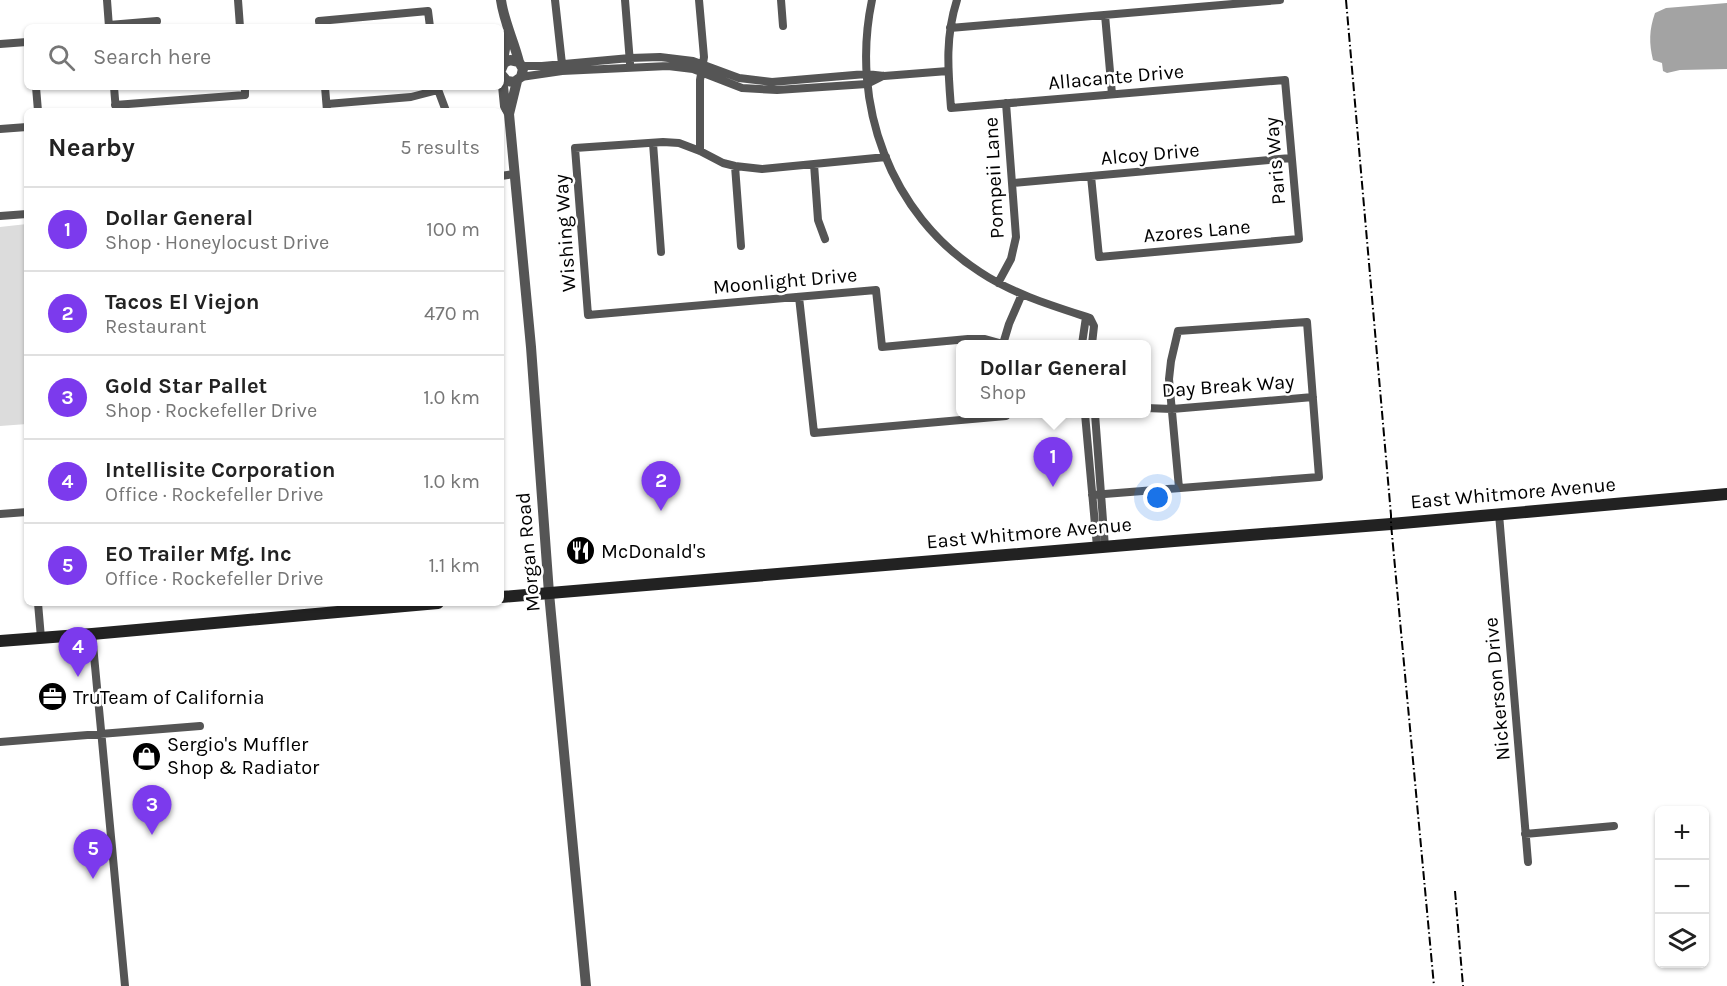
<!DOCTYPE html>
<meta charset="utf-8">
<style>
:root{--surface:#fff;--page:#f6f6f6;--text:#222;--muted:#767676;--line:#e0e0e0;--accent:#7c3aed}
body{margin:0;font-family:Karla,sans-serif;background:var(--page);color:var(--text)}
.controls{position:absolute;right:18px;bottom:18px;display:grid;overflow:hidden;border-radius:9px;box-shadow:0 2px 4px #0004}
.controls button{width:54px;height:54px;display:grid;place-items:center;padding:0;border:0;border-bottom:2px solid var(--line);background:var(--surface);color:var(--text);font:30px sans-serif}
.you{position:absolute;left:1158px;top:498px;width:21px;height:21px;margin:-15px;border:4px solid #fff;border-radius:50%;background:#1a73e8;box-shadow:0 0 0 9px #1a73e833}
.badge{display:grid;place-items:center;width:39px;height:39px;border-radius:50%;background:var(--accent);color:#fff;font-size:20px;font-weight:700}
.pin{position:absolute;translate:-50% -50px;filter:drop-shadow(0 2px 3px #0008)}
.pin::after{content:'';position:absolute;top:32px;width:21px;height:18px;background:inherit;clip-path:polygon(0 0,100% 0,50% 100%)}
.popup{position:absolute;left:956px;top:340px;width:195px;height:78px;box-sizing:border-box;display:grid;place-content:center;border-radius:9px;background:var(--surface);filter:drop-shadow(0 2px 4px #0005);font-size:20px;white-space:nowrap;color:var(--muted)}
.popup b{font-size:22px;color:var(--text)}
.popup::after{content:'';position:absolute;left:50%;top:100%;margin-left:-12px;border:12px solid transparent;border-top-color:var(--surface)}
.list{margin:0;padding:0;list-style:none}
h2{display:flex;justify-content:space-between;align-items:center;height:78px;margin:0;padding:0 24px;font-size:26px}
h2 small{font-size:20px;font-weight:400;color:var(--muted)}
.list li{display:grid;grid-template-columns:39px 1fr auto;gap:18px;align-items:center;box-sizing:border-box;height:84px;padding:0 24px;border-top:2px solid var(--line)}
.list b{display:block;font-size:22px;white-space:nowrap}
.list p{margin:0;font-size:20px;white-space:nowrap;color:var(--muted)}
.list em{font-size:20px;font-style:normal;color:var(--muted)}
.icon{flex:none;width:33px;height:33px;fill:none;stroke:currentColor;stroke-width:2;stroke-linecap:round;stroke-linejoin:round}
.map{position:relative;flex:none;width:1727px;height:986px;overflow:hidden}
.search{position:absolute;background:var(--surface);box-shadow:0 2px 4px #0004;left:24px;top:24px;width:480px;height:66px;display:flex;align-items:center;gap:15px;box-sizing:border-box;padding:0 21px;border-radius:9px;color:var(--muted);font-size:22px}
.panel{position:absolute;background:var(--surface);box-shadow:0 2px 4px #0004;left:24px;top:108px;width:480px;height:498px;border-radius:9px}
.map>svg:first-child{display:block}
.green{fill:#dcdcdc}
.water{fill:#a3a3a3}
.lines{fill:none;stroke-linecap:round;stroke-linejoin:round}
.minor{stroke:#555;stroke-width:8}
.tertiary{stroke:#555;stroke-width:10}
.secondary{stroke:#222;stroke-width:12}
.rail{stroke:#000;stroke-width:2;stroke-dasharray:9 3 1.5 3;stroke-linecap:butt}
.labels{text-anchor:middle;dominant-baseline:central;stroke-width:5;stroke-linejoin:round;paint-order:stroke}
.street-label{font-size:20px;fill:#000;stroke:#fff}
.poi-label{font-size:20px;fill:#000;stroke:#fff;text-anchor:start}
</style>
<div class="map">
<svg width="1727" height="986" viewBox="0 0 1727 986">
<rect width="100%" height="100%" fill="#fff"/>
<!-- green -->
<path class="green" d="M27,224V424L0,426V227Z"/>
<!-- water -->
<path class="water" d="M1727,3V69L1680,70L1667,73L1663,71L1662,63L1653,60C1649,43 1649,30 1655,13L1666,8Z"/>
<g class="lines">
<!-- minor -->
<path class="minor" d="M107,0L109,27
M238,0L240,27
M555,0L562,64
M625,0L630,63
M699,0L704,57L700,80V151
M781,0L783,26
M872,0C850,104 890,214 980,272C1013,294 1053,306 1090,318L1094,326L1092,344
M957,0C945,37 948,70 951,108L1285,80L1299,239L1099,257L1091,176
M1105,15L1112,94
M109,25L157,21
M320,27L319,21L428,11L430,27
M950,28L1280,0
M0,44L27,42
M522,66H542L630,58L660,57L693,61L739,78L772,82L866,74L884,76L948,71
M521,77L562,71L668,66L693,69L742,88L777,90L867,84L883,76
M36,87L38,111
M114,87L116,111
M325,87L327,111
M437,87L446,111
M327,104L411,97L438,90
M115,105L245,95V87
M0,129L27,127
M653,143L661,252
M886,157L762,169L735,166L723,163L700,151L679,143L663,142L575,148L588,315L876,290L882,347L968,339H985L1003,344
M814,164L818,220L825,239
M735,166L741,246
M501,176L514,174
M1012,183L1291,158
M0,216L27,214
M998,283L1011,259L1016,237L1006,103
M799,297L814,433L1006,416V414
M1003,344L1009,324L1022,294
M1082,344L1086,317
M1146,408L1172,409L1313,397
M1085,414L1097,547
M1095,414L1105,547
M1092,495L1319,477L1307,322L1178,331L1171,361L1169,379L1179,488
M0,514L27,512
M1499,514L1528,862
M38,603L41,638
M92,634L125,986
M0,742L200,726
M1525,834L1614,826"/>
<!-- tertiary -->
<path class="tertiary" d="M501,0C504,22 514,41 519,62
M502,66L508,32
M501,70L504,63L510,60L519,62L523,69L521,77L514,82L507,81L501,74
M502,76L505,106L509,114L531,347L549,593L586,986
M509,114L517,81"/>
<!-- secondary -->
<path class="secondary" d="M501,597L1174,541L1391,524L1727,494
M0,641L92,634L438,603"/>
<!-- rail -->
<path class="rail" d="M1346,0L1391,515V524L1434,986
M1455,891L1463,986"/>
</g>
<!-- icons -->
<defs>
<symbol id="restaurant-disc" viewBox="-11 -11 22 22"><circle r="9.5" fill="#000" stroke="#fff"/><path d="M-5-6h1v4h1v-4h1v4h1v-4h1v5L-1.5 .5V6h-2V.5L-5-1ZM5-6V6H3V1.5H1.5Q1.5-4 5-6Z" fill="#fff"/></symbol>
<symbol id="office-disc" viewBox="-11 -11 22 22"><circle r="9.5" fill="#000" stroke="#fff"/><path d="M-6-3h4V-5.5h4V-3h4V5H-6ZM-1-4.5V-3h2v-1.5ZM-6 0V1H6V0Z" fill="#fff"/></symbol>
<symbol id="shop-disc" viewBox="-11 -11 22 22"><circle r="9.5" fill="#000" stroke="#fff"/><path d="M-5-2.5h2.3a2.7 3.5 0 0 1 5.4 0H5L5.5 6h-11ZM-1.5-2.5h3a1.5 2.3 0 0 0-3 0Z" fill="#fff"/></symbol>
</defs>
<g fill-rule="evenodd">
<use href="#restaurant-disc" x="564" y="534" width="33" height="33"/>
<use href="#office-disc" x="36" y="680" width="33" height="33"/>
<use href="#shop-disc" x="130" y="740" width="33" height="33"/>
</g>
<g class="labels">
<!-- street labels -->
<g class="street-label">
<text transform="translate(1116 77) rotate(-5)">Allacante Drive</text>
<text transform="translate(1150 154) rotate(-5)">Alcoy Drive</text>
<text transform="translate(1275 161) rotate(-95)">Paris Way</text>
<text transform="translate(994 178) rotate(-93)">Pompeii Lane</text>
<text transform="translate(1197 231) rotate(-5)">Azores Lane</text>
<text transform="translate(565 233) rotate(-94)">Wishing Way</text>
<text transform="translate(785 281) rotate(-5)">Moonlight Drive</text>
<text transform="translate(1228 386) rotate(-4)">Day Break Way</text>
<text transform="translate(1513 493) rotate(-5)">East Whitmore Avenue</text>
<text transform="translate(1029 533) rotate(-5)">East Whitmore Avenue</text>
<text transform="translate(528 552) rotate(-95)">Morgan Road</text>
<text transform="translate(1497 689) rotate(-95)">Nickerson Drive</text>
</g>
<!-- poi labels -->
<g class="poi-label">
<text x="601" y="551">McDonald's</text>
<text x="73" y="697">TruTeam of California</text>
<text x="167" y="744">Sergio's Muffler<tspan x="167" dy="23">Shop &amp; Radiator</tspan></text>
</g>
</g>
</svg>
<div class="controls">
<button>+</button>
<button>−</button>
<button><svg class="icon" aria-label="layers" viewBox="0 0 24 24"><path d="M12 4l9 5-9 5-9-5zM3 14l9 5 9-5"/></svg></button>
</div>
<div class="you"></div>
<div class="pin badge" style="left:1053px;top:487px">1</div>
<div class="popup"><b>Dollar General</b>Shop</div>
<div class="pin badge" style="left:661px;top:511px">2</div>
<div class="pin badge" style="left:152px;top:835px">3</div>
<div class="pin badge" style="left:78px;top:677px">4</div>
<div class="pin badge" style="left:93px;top:879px">5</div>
<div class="search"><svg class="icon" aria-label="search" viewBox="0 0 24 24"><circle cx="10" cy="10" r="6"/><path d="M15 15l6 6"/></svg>Search here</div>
<section class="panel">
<h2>Nearby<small>5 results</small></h2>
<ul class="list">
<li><span class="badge">1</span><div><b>Dollar General</b><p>Shop · Honeylocust Drive</p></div><em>100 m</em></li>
<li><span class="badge">2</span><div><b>Tacos El Viejon</b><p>Restaurant</p></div><em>470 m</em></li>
<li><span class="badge">3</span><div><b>Gold Star Pallet</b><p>Shop · Rockefeller Drive</p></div><em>1.0 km</em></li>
<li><span class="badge">4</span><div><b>Intellisite Corporation</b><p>Office · Rockefeller Drive</p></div><em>1.0 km</em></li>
<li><span class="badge">5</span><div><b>EO Trailer Mfg. Inc</b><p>Office · Rockefeller Drive</p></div><em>1.1 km</em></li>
</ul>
</section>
</div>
